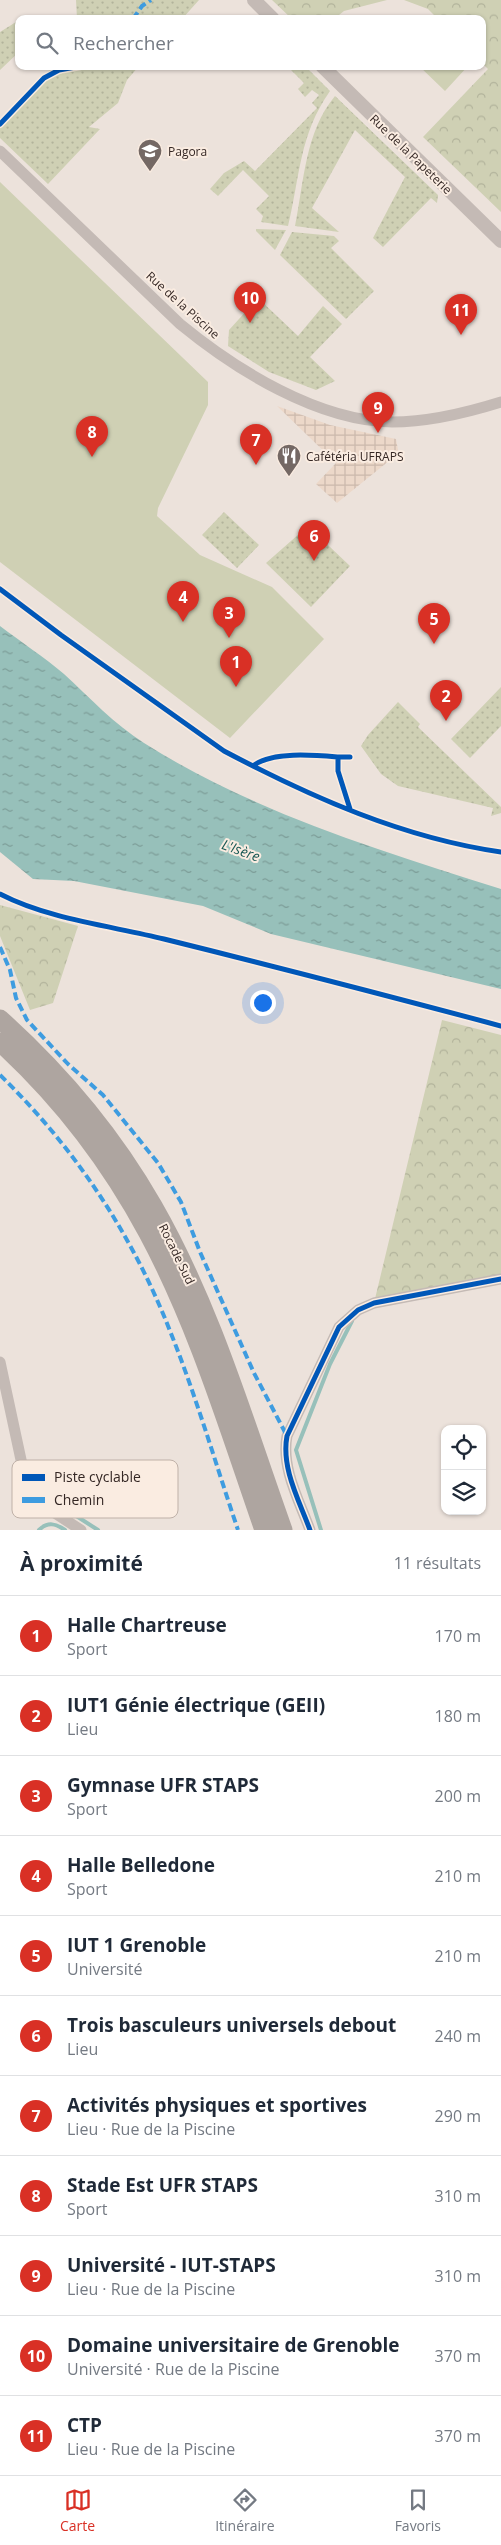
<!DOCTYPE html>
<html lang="fr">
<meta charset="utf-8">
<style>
:root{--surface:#fff;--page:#f6f6f7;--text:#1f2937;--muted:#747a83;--line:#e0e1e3;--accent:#d93025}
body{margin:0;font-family:"Open Sans",sans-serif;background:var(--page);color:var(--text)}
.controls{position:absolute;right:15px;bottom:15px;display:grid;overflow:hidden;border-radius:10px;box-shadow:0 1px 4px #0004}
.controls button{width:45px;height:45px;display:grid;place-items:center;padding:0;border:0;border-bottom:1px solid var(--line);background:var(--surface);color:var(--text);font:25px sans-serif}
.you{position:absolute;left:262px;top:1002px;width:18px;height:18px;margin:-12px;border:4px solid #fff;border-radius:50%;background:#1a73e8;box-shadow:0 0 0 8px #1a73e833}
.badge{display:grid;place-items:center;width:32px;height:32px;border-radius:50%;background:var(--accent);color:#fff;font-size:16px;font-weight:700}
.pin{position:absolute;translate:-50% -41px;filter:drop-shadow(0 1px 2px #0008)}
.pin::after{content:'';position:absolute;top:26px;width:18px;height:15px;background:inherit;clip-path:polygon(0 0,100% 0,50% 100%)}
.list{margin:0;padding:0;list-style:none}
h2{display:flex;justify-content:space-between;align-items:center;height:65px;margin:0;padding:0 20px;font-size:21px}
h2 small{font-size:16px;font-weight:400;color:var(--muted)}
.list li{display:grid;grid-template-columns:32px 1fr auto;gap:15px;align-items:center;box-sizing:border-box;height:80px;padding:0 20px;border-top:1px solid var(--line)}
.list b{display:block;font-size:19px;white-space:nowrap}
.list p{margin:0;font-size:16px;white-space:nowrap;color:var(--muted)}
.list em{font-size:16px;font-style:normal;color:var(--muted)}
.icon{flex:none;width:28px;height:28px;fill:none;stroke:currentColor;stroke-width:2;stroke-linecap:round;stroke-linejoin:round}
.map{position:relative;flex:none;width:501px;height:1530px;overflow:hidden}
.search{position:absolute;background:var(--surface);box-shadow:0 1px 4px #0004;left:15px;right:15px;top:15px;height:55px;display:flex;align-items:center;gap:12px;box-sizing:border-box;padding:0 18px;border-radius:10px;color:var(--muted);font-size:19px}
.sheet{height:945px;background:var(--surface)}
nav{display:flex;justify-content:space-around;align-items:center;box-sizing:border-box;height:70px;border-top:1px solid var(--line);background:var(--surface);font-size:14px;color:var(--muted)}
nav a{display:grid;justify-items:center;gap:2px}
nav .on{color:var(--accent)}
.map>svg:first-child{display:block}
.grass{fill:url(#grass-dots)}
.forest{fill:url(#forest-crowns)}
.park{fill:#cfd0b4}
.plaza{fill:url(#plaza-grid)}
.water{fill:url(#water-ripples)}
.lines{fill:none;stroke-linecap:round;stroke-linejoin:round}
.stream{stroke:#97c0ba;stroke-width:4}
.minor{stroke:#c4bab5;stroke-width:11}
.tertiary{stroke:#c4bab5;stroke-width:14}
.trunk{stroke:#aea5a0;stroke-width:19}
.quiet{stroke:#3e9ce0;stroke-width:4;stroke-dasharray:8 4;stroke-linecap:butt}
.cycleway-casing{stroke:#faece1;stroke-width:8}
.cycleway{stroke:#0057b8;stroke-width:5}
.labels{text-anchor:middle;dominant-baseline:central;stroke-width:4;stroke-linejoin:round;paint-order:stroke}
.poi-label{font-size:12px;fill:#342724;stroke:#faece1;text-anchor:start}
.street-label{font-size:12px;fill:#342724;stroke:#faece1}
.water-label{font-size:14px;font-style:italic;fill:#175854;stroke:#faece1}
.key{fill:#faece1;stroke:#bfb1a8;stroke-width:1}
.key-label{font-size:14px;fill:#342724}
</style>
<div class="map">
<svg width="501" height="1530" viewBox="0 0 501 1530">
<defs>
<pattern id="grass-dots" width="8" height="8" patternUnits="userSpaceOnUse" patternTransform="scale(1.25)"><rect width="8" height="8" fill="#cfd0b4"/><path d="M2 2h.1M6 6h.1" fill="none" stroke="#b2b39b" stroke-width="1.8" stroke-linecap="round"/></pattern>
<pattern id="forest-crowns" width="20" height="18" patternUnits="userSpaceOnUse" patternTransform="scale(1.25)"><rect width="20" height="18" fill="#cfd0b4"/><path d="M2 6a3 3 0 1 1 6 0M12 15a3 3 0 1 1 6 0" fill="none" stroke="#b2b39b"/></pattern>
<pattern id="plaza-grid" width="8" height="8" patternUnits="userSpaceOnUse" patternTransform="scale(1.25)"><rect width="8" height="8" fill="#ecd8c9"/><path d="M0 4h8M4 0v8" fill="none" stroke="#cbb9ac"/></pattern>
<pattern id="water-ripples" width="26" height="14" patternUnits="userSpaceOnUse" patternTransform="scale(1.25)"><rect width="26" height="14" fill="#97c0ba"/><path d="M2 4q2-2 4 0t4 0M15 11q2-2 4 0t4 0" fill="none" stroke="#7c9c97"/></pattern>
</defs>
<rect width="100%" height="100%" fill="#ece2db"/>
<!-- grass -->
<path class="grass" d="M76,0H199L182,19H77Z
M16,22L19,26V52L0,70V32Z
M53,66H139L127,80L118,103L89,127L100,129L48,184L0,138V126Z
M287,66H305L330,91C299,135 300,177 288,226L261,222L263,216L256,209L269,196L243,170L218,196L210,189L224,173L244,161L255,171L317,108L312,103L319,95L312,90L305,97L298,89L304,83Z
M335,96L438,195L437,203L431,198L383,247L373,238L405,177L355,130L312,208L339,232L295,226C304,182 305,132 335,96Z
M256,229L286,230L275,250L256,231Z
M292,232L334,236L339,241L331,248L374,291L346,319L280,255Z
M258,298L298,336L323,306L342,324L310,357L335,381L316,390L269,372L228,346L229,330Z
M224,512L259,545L237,568L202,535Z
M308,526L350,566L311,607L266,563Z
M501,687V726L470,758L451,739Z
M398,702L420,724L418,727L501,807V813L491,816L493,808L398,786L381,774L361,746L368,735Z"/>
<!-- forest -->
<path class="forest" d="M272,0H387L344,11L334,19H292Z
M404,0H501V212L423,137L488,69L482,63V19H438L428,9Z
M0,905L78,926L53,1003L30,1010L0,936Z
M442,1020L501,1035V1279L374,1303Z"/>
<!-- park -->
<path class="park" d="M419,66H468L445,91Z
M0,182L208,382V405L158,508L157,516L200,555L272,587L324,639L230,738L0,562Z"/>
<!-- plaza -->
<path class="plaza" d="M277,406L330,425L396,439L398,450L395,456L337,503L316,484L336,463Z"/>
<!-- water -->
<path class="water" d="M0,626C21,642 44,657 64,674C90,698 114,724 144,743C253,812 379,850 501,889V989L271,934L203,906L74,881L33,879L0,852Z"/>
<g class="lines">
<!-- stream -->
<path class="stream" d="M38,1481L53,1501L98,1530
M39,1530C48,1521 56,1524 65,1530
M321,1530L296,1450L330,1364L352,1321"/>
<!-- minor -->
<path class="minor" d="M0,151L180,324C236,370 318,421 392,422C430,422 466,413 501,402
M0,1362L26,1483L44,1506L81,1530
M310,1530C299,1500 281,1468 287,1436L339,1327L358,1310L374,1303L501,1279"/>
<!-- tertiary -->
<path class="tertiary" d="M254,0L273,19
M322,66L501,241"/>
<!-- trunk -->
<path class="trunk" d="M0,1019C60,1073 113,1136 153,1206C211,1307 244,1421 283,1530
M0,1042C59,1096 110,1162 148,1233C198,1326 229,1430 264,1530"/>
<!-- quiet -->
<path class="quiet" d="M133,19L142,6L151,0
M0,947L10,970L16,998L27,1020L68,1064L103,1095L158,1163L181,1202L200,1252L254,1373L287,1436
M0,1075C76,1149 134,1237 172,1336C197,1399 216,1465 238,1530"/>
<defs>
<path id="cycleway" d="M0,124L44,78L59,70L81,66
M0,589L61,635L224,751C311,797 403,838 501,852
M350,757H338V771L350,809
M253,766C271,751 315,755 338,757
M0,894C48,919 111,926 164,939C277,967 389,996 501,1026
M310,1530C299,1500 281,1468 287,1436L339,1327L358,1310L374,1303L501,1279"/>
</defs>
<!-- cycleway casing -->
<use href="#cycleway" class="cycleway-casing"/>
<!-- cycleway -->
<use href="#cycleway" class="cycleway"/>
</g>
<!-- icons -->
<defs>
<symbol id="university-pin" viewBox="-11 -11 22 30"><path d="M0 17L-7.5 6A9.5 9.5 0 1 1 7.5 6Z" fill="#746864" stroke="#faece1"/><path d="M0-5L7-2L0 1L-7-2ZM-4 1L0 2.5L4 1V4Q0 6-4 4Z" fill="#fff"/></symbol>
<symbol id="restaurant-pin" viewBox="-11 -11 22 30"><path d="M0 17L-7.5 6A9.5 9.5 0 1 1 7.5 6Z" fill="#746864" stroke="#faece1"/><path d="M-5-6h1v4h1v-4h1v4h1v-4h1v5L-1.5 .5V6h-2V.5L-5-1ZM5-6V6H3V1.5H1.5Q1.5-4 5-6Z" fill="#fff"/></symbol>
</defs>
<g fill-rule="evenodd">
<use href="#university-pin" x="136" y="137" width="28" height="38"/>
<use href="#restaurant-pin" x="275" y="442" width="28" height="38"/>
</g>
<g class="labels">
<!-- poi labels -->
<g class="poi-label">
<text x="168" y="151">Pagora</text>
<text x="306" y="456">Cafétéria UFRAPS</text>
</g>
<!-- street labels -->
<g class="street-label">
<text transform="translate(411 154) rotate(44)">Rue de la Papeterie</text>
<text transform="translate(183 305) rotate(42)">Rue de la Piscine</text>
<text transform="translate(177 1254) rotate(64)">Rocade Sud</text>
</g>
<!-- water labels -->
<g class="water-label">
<text transform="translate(241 850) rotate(20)">L'Isère</text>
</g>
</g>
<!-- legend -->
<rect x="12" y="1460" width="166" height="58" rx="8" class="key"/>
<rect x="22" y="1474" width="23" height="7" fill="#0057b8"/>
<rect x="22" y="1497" width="23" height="6" fill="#3e9ce0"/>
<g class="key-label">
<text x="54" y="1482">Piste cyclable</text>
<text x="54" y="1505">Chemin</text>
</g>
</svg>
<div class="controls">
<button><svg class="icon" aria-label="locate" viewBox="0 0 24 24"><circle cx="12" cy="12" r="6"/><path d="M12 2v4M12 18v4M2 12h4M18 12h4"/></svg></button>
<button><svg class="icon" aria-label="layers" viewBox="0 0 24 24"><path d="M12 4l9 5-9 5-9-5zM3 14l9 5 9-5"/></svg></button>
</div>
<div class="you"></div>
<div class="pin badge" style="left:236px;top:687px">1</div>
<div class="pin badge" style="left:446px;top:721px">2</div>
<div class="pin badge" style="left:229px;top:638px">3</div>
<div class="pin badge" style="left:183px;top:622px">4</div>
<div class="pin badge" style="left:434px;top:644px">5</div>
<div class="pin badge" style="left:314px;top:561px">6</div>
<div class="pin badge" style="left:256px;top:465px">7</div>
<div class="pin badge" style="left:92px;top:457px">8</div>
<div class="pin badge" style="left:378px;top:433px">9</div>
<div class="pin badge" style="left:250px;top:323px">10</div>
<div class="pin badge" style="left:461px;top:335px">11</div>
<div class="search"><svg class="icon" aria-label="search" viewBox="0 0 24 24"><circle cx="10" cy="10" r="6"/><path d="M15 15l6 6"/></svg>Rechercher</div>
</div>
<section class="sheet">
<h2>À proximité<small>11 résultats</small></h2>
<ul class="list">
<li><span class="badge">1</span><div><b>Halle Chartreuse</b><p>Sport</p></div><em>170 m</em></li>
<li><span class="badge">2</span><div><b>IUT1 Génie électrique (GEII)</b><p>Lieu</p></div><em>180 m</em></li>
<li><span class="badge">3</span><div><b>Gymnase UFR STAPS</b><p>Sport</p></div><em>200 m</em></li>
<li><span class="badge">4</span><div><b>Halle Belledone</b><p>Sport</p></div><em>210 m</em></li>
<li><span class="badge">5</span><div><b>IUT 1 Grenoble</b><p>Université</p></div><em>210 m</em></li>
<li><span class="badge">6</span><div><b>Trois basculeurs universels debout</b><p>Lieu</p></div><em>240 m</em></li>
<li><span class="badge">7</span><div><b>Activités physiques et sportives</b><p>Lieu · Rue de la Piscine</p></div><em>290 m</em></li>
<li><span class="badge">8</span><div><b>Stade Est UFR STAPS</b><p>Sport</p></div><em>310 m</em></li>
<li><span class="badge">9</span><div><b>Université - IUT-STAPS</b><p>Lieu · Rue de la Piscine</p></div><em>310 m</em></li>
<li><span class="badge">10</span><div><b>Domaine universitaire de Grenoble</b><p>Université · Rue de la Piscine</p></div><em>370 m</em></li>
<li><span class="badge">11</span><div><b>CTP</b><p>Lieu · Rue de la Piscine</p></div><em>370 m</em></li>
</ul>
</section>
<nav>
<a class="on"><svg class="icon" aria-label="map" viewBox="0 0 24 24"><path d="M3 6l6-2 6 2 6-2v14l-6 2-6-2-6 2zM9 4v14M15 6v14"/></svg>Carte</a>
<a><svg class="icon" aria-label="directions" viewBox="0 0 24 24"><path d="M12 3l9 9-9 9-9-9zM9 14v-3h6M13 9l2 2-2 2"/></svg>Itinéraire</a>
<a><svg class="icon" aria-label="saved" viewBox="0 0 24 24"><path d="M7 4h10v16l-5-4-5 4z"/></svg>Favoris</a>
</nav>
